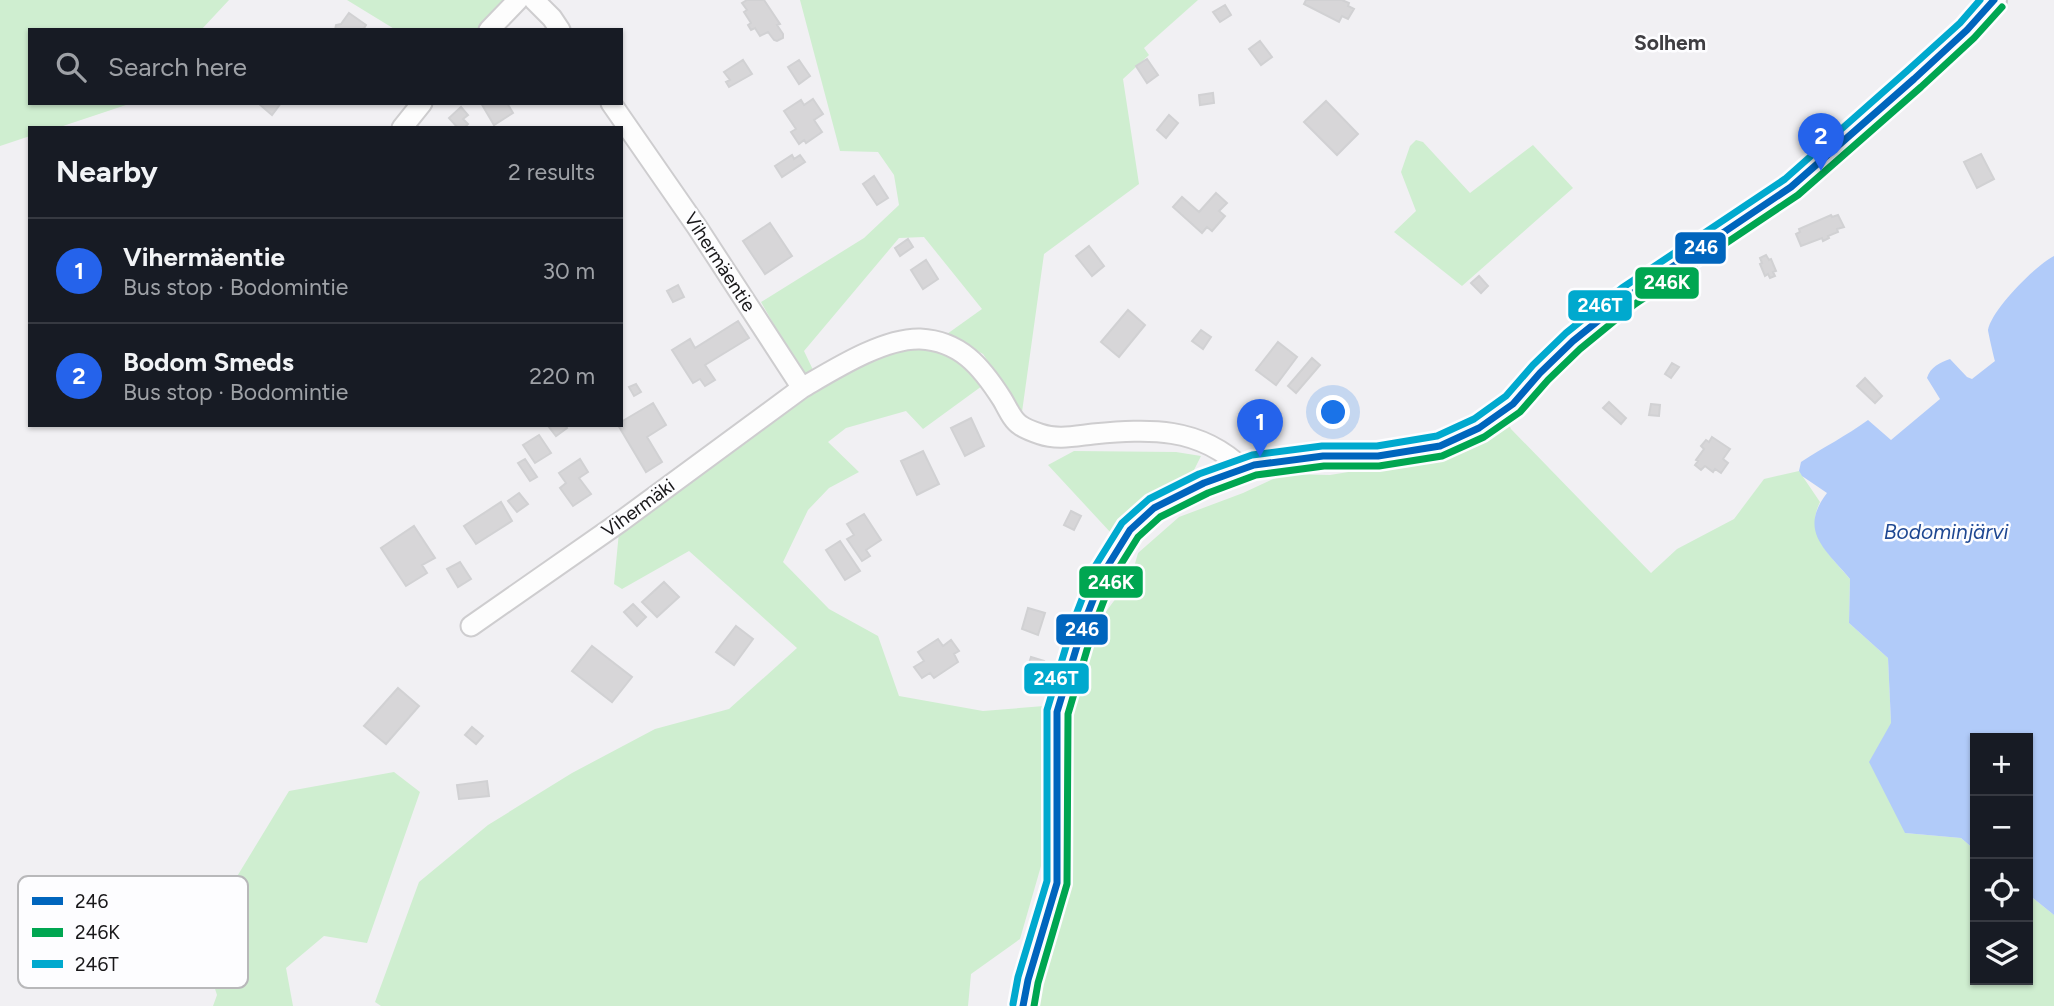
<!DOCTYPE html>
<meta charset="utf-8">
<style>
:root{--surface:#171b24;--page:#242831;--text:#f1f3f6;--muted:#9ea1a6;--line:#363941;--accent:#2563eb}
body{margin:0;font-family:Figtree,sans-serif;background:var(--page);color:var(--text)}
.controls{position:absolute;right:21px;bottom:21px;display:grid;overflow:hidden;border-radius:0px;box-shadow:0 2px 5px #0004}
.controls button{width:63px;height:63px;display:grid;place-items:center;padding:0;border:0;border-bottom:2px solid var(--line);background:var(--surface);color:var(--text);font:35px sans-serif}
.you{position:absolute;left:1334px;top:413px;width:24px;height:24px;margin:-18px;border:5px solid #fff;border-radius:50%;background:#1a73e8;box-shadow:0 0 0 10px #1a73e833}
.badge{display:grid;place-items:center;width:46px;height:46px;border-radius:50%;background:var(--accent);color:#fff;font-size:23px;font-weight:700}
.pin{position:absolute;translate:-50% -58px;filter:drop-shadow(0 2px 4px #0008)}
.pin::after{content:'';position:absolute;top:37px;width:24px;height:21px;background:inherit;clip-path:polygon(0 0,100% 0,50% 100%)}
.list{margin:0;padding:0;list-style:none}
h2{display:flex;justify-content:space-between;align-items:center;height:91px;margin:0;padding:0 28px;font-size:30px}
h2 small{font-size:23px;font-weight:400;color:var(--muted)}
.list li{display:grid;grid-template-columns:46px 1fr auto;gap:21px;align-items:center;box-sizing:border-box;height:105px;padding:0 28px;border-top:2px solid var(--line)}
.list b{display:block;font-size:26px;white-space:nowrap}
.list p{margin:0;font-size:23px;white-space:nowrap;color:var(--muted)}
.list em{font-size:23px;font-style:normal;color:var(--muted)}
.icon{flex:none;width:38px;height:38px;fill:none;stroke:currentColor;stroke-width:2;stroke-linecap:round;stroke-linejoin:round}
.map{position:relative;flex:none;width:2054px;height:1006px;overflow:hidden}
.search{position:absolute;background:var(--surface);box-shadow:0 2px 5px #0004;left:28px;top:28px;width:595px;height:77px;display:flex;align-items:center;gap:18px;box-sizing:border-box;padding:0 24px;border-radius:0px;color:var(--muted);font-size:26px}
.panel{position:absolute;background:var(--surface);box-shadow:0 2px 5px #0004;left:28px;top:126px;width:595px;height:301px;border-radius:0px}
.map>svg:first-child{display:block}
.green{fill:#cfeed0}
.water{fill:#b1cbf9}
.building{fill:#d7d6d8;stroke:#d1d1d3;stroke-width:2}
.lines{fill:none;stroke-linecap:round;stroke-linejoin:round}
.minor-casing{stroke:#cecdcf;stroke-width:23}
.tertiary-casing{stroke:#cecdcf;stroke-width:28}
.minor{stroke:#fdfdfd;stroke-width:19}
.tertiary{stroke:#fdfdfd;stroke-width:24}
.bus-1-casing{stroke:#fdfdff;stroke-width:12}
.bus-2-casing{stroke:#fdfdff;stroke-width:12}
.bus-3-casing{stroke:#fdfdff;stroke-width:12}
.bus-1{stroke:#0065bd;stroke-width:7}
.bus-2{stroke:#00a651;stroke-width:7}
.bus-3{stroke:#00a9ce;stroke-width:7}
.labels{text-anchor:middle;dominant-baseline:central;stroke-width:5;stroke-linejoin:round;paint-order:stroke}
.street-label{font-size:19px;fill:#181719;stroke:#fdfdff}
.neighbourhood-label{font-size:21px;font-weight:bold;fill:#3f3e42;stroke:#fdfdff}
.water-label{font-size:21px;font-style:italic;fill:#1f4892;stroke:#fdfdff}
.key{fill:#fdfdff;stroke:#b8b8ba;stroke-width:2}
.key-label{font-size:19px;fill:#181719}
.line-badge{stroke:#fdfdff;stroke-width:2.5}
.badge-label{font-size:19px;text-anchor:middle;font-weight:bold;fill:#fff}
</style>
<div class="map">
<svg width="2054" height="1006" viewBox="0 0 2054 1006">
<rect width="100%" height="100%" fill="#f1f0f3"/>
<!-- green -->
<path class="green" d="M0,0H229L201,30H30V103H132L57,128H30V136L0,146Z
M347,0H508L480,30H396Z
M800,0H1198L1144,48L1149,55L1123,79L1139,184L1044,254L1022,412L983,354L947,334L982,309L924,237L899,238L804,351L814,372L803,376L761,302L864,238L899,205L894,175L878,152L840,151Z
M1416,140L1423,142L1470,193L1533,145L1573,188L1462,286L1394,232L1416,211L1401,172L1410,146Z
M914,346L941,348L963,358L982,386L923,429L906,411L846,428L828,442L859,472L829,488L808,510L783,562L829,609L878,636L899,696L983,711L1044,706L1047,735L1043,859L1020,939L971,974L968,1006H381L375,1002L419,882L488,825L572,773L655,729L729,709L797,648L689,551L622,589L614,584L619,532L847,369L892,351Z
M1507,421L1511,429L1651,573L1677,549L1734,519L1764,479L1799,471L1820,502C1804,534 1831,556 1850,579L1849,623L1888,658L1891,723L1905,833L1961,838L1975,850V980H2028V894L2054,915V1006H1034L1048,953L1065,900L1070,849L1065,755L1071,700L1099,621L1131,578L1138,553L1179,517L1243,493L1284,474L1330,475L1397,464Z
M1074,451L1176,452L1201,456L1194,470L1158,493L1111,533L1048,465Z
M394,772L420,792L367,943L324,936L286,968L293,1006H213L217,995L199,939L289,791Z"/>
<!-- water -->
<path class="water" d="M2054,256V915L2028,894V738H1975V850L1961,838L1905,833L1869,762L1891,723L1888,658L1849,623L1850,579C1825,549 1798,531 1827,493L1802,476L1799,471L1801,462C1824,447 1846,436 1868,420L1891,440L1940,399L1927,378C1930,367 1941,362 1950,359L1967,377L1972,379L1995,361C1994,358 1988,332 1988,330C1992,309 2035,266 2054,256Z"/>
<!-- building -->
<path class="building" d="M747,0H764L780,24L777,25L783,34V38L777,41L774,40L768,32L760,36L755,28L751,30L748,25L751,23L744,12L747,10L742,3Z
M1306,0H1342L1349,3L1348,6L1354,9L1348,19L1342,16L1339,22L1304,4Z
M1225,5L1231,15L1220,22L1213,12Z
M349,13L366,25L363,30H335L336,25L341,24Z
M1260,41L1272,57L1261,65L1249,49Z
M1147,59L1158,75L1147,83L1136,66Z
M743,60L752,74L729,87L726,82L730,80L724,72Z
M799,60L810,76L799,84L788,67Z
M1213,93L1214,103L1200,105L1199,95Z
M813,99L823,114L814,120L822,132L806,143L804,140L799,144L791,132L796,129L784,111L801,100L804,105Z
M1326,101L1358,134L1337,155L1304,122Z
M258,103H281L272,115Z
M481,103H507L513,113L494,125Z
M461,107L468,115L463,119L468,124L464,128H458L449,118Z
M1169,115L1178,123L1166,138L1157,130Z
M1981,154L1994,179L1977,188L1964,162Z
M792,155L794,159L800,155L805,162L782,177L775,166Z
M874,176L888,198L877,205L863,184Z
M1216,193L1227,203L1219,211L1225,216L1212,231L1207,227L1202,233L1173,207L1182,197L1199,212Z
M1831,215L1832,217L1838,215L1844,227L1837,229L1838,232L1828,236L1829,238L1823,241L1822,238L1801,246L1796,234L1800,232L1799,229Z
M770,223L792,256L765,274L743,241Z
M908,239L913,247L900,256L895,248Z
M1089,246L1104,266L1092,276L1076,256Z
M1766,255L1769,260L1771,259L1776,271L1773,272L1775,276L1770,278L1768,274L1765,276L1760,264L1762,263L1760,258Z
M926,260L938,279L923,289L911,270Z
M1479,276L1488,286L1481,293L1471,283Z
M678,285L684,297L673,302L667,291Z
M1128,310L1145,325L1119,357L1101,342Z
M738,321L749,338L705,365L715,380L705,386L700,379L693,383L672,350L690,339L695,348Z
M1201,330L1211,337L1203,349L1192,341Z
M1278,342L1297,357L1276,385L1256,370Z
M1312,358L1320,365L1296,393L1288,386Z
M1672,363L1679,367L1671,378L1665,374Z
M1865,378L1882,396L1875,403L1857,386Z
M636,384L641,392L634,396L629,387Z
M1609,402L1626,418L1621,424L1603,408Z
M653,403L666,425L647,437L662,462L646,472L618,425H621V422Z
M1651,404L1660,405L1659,416L1649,415Z
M971,418L984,446L965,456L951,428Z
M553,425H565L567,428L556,436L549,427Z
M539,435L551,453L535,463L523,445Z
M1712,437L1730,449L1723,459L1728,463L1721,473L1715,469L1713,472L1705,466L1701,470L1695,465L1698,461L1696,460L1704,449L1701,446L1706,440L1709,442Z
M923,451L939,484L917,495L901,461Z
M525,459L537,477L530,481L518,463Z
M580,459L588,472L579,478L591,494L573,506L560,488L566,483L559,473Z
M519,493L528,504L517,512L508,501Z
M501,502L512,521L476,544L464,526Z
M1071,511L1081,516L1074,530L1064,525Z
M864,514L881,540L866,550L870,556L862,561L847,539L854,535L847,524Z
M414,526L435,558L422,565L427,573L406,586L381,548Z
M840,541L860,571L845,580L826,550Z
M460,562L471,579L458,587L447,569Z
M664,582L679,597L657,617L642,602Z
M633,604L646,617L637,626L624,612Z
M1028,608L1045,613L1038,635L1022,629Z
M736,626L753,639L734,665L716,652Z
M938,639L943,646L951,640L959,651L954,654L958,662L934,678L930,673L922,678L914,667L924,661L918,652Z
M592,646L632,677L612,702L572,671Z
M1031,657L1044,661L1041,671L1028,667Z
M398,688L419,706L386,744L364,726Z
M472,727L483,736L476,744L465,735Z
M487,781L489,796L459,799L457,785Z"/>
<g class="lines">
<defs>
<path id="minor" d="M534,0L552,18L560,30
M489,30L518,0
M611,103L697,227L802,388C833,370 883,338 920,339C960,341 981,366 1002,399C1007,407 1012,420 1020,425C1025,429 1034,432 1040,434C1057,440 1075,436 1093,434C1149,429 1199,426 1243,469
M402,128L422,103
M471,626L620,522L802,388"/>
<path id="tertiary" d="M1023,1006L1028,980L1057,883L1058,853L1057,712L1084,623L1104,572L1130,530L1154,508L1204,483L1254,465L1323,456H1378L1440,446L1479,428L1513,404L1540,373L1573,341L1629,296L1791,187L1914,79L1967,30L1994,0"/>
</defs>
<!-- minor casing -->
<use href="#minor" class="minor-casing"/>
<!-- tertiary casing -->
<use href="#tertiary" class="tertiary-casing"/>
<!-- minor -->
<use href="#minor" class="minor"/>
<!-- tertiary -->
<use href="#tertiary" class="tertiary"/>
<defs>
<path id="bus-1" d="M1023,1006L1028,980L1057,883V712L1084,623L1104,572L1130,530L1154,508L1204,483L1254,465L1323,456H1378L1440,446L1479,428L1513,404L1540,373L1573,341L1629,296L1791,187L1914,79L1967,30L1994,0"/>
<path id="bus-2" d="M1034,1006L1038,983L1067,884L1068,714L1094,626L1113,577L1138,537L1160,517L1208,493L1256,475L1324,466H1379L1442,456L1484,437L1520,412L1548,380L1580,349L1635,304L1798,195L1921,87L1974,38L2002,7"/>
<path id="bus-3" d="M1013,1004L1018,977L1047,881V710L1074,620L1094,568L1122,523L1149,499L1199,474L1252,455L1322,446H1377L1437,436L1474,419L1506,396L1533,365L1566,333L1622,288L1785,179L1907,71L1960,23L1980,0"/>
</defs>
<!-- bus-1 casing -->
<use href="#bus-1" class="bus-1-casing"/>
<!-- bus-2 casing -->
<use href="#bus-2" class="bus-2-casing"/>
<!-- bus-3 casing -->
<use href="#bus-3" class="bus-3-casing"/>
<!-- bus-1 -->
<use href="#bus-1" class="bus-1"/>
<!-- bus-2 -->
<use href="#bus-2" class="bus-2"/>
<!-- bus-3 -->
<use href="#bus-3" class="bus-3"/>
</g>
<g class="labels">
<!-- street labels -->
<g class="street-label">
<text transform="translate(720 262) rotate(57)">Vihermäentie</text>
<text transform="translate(638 508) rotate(-36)">Vihermäki</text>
</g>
<!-- neighbourhood labels -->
<g class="neighbourhood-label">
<text x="1670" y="42">Solhem</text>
</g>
<!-- water labels -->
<g class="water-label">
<text x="1946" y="531">Bodominjärvi</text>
</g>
</g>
<!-- legend -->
<rect x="18" y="876" width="230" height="112" rx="10" class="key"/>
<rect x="32" y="897" width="31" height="8" fill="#0065bd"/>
<rect x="32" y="928" width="31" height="9" fill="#00a651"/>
<rect x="32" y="960" width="31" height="8" fill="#00a9ce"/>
<g class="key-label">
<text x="75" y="908">246</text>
<text x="75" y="939">246K</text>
<text x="75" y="971">246T</text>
</g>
<g class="line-badge">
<rect x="1674" y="231" width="53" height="34" rx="7" fill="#0065bd"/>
<rect x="1634" y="266" width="66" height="34" rx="7" fill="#00a651"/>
<rect x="1567" y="289" width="66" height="33" rx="7" fill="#00a9ce"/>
<rect x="1078" y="565" width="66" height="34" rx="7" fill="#00a651"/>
<rect x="1055" y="613" width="54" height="33" rx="7" fill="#0065bd"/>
<rect x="1023" y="662" width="67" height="33" rx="7" fill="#00a9ce"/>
</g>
<g class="badge-label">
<text x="1701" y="254">246</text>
<text x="1667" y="289">246K</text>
<text x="1600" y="312">246T</text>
<text x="1111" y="589">246K</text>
<text x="1082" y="636">246</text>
<text x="1056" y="685">246T</text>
</g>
</svg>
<div class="controls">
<button>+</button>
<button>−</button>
<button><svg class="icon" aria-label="locate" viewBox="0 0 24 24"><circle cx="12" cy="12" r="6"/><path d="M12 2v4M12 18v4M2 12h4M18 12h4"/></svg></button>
<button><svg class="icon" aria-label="layers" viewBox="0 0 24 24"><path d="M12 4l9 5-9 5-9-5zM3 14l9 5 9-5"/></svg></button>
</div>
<div class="you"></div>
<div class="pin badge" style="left:1260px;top:457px">1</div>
<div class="pin badge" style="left:1821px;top:171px">2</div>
<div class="search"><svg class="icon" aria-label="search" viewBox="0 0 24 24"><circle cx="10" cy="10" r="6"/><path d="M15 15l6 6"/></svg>Search here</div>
<section class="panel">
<h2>Nearby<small>2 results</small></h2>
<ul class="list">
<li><span class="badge">1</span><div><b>Vihermäentie</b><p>Bus stop · Bodomintie</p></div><em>30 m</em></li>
<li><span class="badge">2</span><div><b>Bodom Smeds</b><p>Bus stop · Bodomintie</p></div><em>220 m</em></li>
</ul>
</section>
</div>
